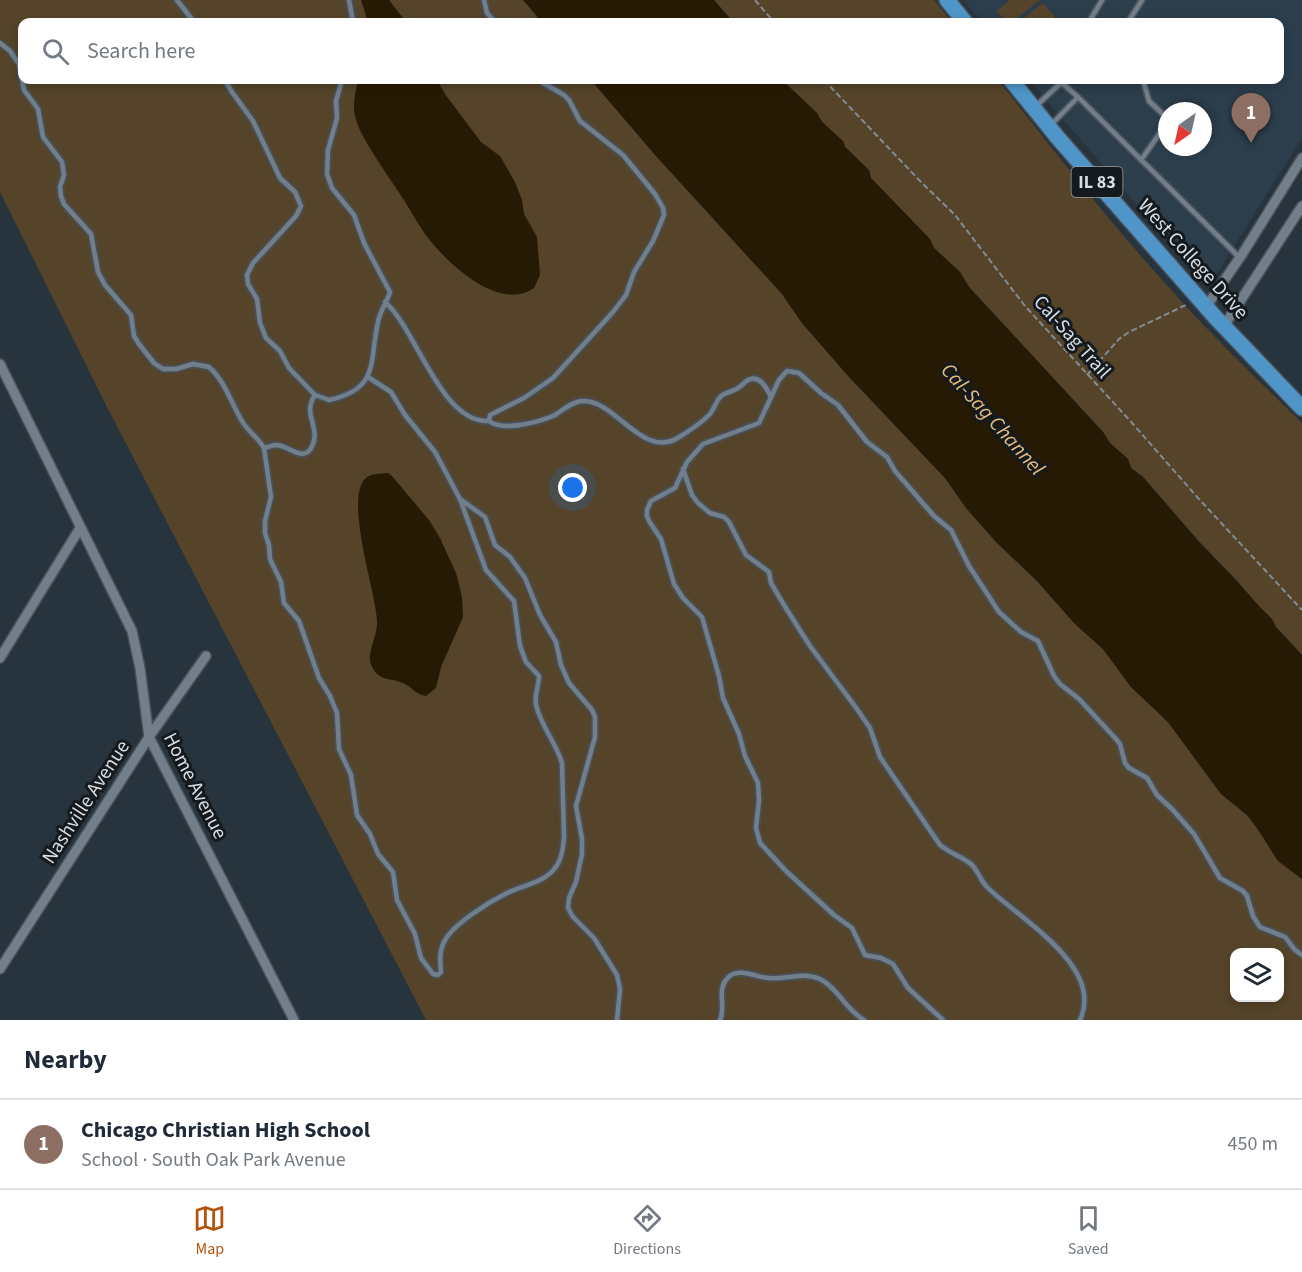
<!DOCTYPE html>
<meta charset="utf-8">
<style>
:root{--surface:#fff;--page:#f2f2f3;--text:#1f2937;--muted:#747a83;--line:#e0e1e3;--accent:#b45309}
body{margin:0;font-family:"Source Sans 3",sans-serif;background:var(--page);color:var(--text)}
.controls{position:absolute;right:18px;bottom:18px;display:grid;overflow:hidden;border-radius:12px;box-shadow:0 3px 9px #0003}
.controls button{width:54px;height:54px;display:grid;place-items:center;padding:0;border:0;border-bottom:2px solid var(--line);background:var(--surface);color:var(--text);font:30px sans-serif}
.compass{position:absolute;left:1158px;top:102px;width:54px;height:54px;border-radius:50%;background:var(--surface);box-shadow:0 3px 9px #0003;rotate:214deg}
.you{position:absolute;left:573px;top:488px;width:21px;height:21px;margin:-15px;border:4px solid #fff;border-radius:50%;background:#1a73e8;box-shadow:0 0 0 9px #1a73e833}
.badge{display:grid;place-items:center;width:39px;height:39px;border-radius:50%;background:var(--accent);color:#fff;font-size:20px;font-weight:700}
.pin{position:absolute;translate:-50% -50px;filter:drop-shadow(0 2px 3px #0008)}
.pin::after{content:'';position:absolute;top:32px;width:21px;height:18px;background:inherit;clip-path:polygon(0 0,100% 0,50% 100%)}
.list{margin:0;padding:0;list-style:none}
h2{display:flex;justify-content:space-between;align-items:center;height:78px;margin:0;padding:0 24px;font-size:26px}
h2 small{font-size:20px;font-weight:400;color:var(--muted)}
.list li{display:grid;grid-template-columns:39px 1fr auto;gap:18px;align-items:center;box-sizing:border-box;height:90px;padding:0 24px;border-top:2px solid var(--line)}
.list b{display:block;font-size:22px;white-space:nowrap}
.list p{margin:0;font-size:20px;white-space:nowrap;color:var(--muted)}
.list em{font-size:20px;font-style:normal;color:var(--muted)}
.icon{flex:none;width:33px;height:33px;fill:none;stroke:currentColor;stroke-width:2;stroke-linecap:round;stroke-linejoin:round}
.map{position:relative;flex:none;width:1302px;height:1020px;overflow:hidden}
.search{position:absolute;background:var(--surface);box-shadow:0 3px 9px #0003;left:18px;right:18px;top:18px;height:66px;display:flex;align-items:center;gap:15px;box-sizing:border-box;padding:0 21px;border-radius:12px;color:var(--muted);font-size:22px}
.sheet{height:168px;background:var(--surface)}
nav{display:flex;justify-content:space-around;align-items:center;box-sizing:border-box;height:84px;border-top:2px solid var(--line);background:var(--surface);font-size:16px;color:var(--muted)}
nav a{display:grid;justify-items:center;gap:3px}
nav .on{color:var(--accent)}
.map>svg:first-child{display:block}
.built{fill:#2c3d4b;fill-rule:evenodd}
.green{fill:#554429;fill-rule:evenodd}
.water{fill:#271a04}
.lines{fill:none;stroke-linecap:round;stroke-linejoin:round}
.service-casing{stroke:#485159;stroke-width:8}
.minor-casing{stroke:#485159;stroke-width:12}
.primary-casing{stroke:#485159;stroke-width:18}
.path{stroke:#838c95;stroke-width:2;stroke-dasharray:6 3;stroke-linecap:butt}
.service{stroke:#727f8b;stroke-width:4.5}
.minor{stroke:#727f8b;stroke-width:9}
.primary{stroke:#4f95c8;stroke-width:15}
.labels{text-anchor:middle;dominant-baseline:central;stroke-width:6;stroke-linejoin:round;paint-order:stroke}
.shield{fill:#151a1e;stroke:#9da3a9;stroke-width:1.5}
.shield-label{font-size:18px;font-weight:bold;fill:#d7dee5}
.street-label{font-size:20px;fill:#d7dee5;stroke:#151a1e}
.water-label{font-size:21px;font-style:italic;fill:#e7bc7a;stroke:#151a1e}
</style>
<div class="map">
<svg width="1302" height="1020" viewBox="0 0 1302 1020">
<rect width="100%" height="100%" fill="#27333d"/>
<!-- built -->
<path class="built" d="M963,0H1302V138L1218,272L1201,279L1029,80H1280V22H982ZM1167,111H1203V147H1167Z"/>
<!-- green -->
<path class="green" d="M0,0H523L542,22H22V80H591L656,156L782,294L802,323L849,377L945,478L966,508L996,542L1036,580L1075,624L1103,649L1131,687L1168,722L1221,794L1247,815L1257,828L1278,861L1302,879V1020H426L107,407L0,192ZM1234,952H1280V998H1234Z
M714,0H934L952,22H733Z
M1010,0H1040L1012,22H1007L997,11Z
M1043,3L1055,17L1048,22H1019Z
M782,80H998C1052,148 1106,218 1165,283C1208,332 1255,377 1302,423V655L1276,627L1272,619L1258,606L1237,581L1199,541L1143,477L1131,468L1128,459L1110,443L1103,432L969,287L960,272L934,248L929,239L871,178L869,170L845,147L843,141L822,122L817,113Z"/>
<!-- water -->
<path class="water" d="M361,0H389L406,22H368Z
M523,0H714L733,22H542Z
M358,80H437L445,94L481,142L500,156L515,182L522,200L524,214L537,237L540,275L534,288C498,313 445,261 425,234C415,220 408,205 398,191C387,174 358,134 355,116C352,104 356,91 358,80Z
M591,80H782L817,113L822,122L843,141L845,147L869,170L871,178L930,239L934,248L960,272L969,287L1103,432L1110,443L1128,459L1131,468L1143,477L1198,541L1237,581L1258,605L1272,619L1276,627L1302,655V879L1278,861L1257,828L1247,815L1221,794L1168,722L1131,687L1103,649L1075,624L1036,580L996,542L966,508L945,478L849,377L802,323L782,294L656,156Z
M388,473L392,476L429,520L440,538L456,573L462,597L463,617L441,667L436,688L426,696C416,695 412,687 403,683C391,678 379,681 372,667C365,654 378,636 377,622C377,595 343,497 366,478C371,473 381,474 388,473Z"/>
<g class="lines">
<defs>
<path id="service" d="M177,0L194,22
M349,0L353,22
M484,0L487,13L495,22
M1089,22L1102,0
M1128,22L1142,0
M0,43L10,51L19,64L24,90L38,109L43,137L62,162L64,175L60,187L61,196L64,204L91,234L98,272L105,285L131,315L134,336L139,344L154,363L163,369H176L193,364L209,367C225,381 231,403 242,421C248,432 258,437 264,448L271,497L265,521V533L269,545L270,559L281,582L284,603L299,621L319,678L330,696L337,713L339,749L351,775L357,815L370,834L378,854L393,872L397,900L415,934L421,958L433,974L438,975L441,972C440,961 439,950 445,940C455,923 489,902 507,893C523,885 544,883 555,868C562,859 563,848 564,837L562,763C556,743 541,726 536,705C534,695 539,686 539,676L526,662L520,646L514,601L486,570L460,499L435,452L405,415L391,392L368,377
M225,80L232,92L253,121L280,178L295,192L301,206L296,216L253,263L247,275L248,284L257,299L260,323L266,338L280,351L289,368L315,395L329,400C380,389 369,362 378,322C380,311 387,302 390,292L364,243L354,215L332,188L327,174L328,150L337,118L336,101L342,80
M538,80L564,95L569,100L580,121L623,155L655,194L663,208L664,215L653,241L634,272L626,295L613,312L553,378L524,398L490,415L489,421C502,432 540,422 555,415C563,410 573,401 583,401C615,400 641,457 676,439C686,433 700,424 709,415C714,410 716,401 721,396C726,392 733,392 738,388C742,386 744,382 748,380C760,374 767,389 771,397
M1143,80L1149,101L1167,118
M1062,83L1078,97
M1036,106L1064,80
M1051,125L1078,97L1240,258
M1141,160L1167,123
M385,302C416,328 441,424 489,421
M264,448C268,447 272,445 277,445C290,446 305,465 313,444C320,427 302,414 315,395
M683,469L692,495L698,503L710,513L724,517L729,522L746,555L769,572L771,583L784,605L810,646L857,709L870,728L880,757L940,845C950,853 962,857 971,864C978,870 980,880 987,887C1019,919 1105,966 1080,1020
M460,499L485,517L495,545L510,557L525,578L540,615L556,642L561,665L569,683L592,710L595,717V737L576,806L582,839V854L576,882L569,898L568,908L573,917L594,938L617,975L620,989L617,1020
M720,1020C726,1007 717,991 726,980C729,976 733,973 738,973C748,971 759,978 769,978C787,980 802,971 820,979C838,988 846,1010 864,1020
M943,1020L908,988L893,964L881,958L865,955L852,928L834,915L786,871L760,843L756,828L759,800L758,783L745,756L739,734L723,698L719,676L702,617L683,598L674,584L661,539L649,521L647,516V510L651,501L675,488L687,462L703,444L759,423L779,380L787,371L799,373L821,393L838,405L867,442L887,457L895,471L934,516L951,530L969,566L999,612L1021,632L1038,641L1054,676L1060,684L1079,699L1116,739L1120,744L1125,763L1129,768L1147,778L1157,795L1173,810L1194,834L1220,878L1243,891L1247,896L1253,916L1260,927L1285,937L1295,950L1302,955"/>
<path id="minor" d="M1206,307L1243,253L1302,158
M1224,326L1302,206
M0,364L132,631L140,668L149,737L294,1020
M0,658L80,528
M0,969L149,737L206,656"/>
<path id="primary" d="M947,0L965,22
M1011,80L1058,138L1215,317L1302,408"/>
</defs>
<!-- service casing -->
<use href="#service" class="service-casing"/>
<!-- minor casing -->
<use href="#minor" class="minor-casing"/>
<!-- primary casing -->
<use href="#primary" class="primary-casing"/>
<!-- path -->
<path class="path" d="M755,0L774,22
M824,80L920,181L955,215L1025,306L1133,424L1198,498L1302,610
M1087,375L1119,339L1129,332L1188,304"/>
<!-- service -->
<use href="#service" class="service"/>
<!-- minor -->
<use href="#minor" class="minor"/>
<!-- primary -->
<use href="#primary" class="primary"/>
</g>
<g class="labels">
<!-- shield labels -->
<rect class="shield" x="1071.5" y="167" width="51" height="30" rx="4.5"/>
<g class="shield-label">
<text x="1097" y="182">IL 83</text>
</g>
<!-- street labels -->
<g class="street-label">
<text transform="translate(1193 259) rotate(48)">West College Drive</text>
<text transform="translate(1072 337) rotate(48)">Cal-Sag Trail</text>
<text transform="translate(195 786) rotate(63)">Home Avenue</text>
<text transform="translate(86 802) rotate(-57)">Nashville Avenue</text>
</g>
<!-- water labels -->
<g class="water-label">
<text transform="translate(993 419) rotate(48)">Cal-Sag Channel</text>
</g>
</g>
</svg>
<div class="controls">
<button><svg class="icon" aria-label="layers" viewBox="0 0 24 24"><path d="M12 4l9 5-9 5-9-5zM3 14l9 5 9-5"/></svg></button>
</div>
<svg class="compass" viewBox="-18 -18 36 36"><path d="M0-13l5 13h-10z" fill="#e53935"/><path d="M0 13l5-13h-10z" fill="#747a83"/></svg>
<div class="you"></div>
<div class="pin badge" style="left:1251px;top:143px;background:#8d6e63">1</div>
<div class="search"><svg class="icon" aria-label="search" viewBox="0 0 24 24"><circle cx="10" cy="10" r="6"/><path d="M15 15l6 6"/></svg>Search here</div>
</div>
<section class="sheet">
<h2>Nearby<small></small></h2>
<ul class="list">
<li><span class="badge" style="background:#8d6e63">1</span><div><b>Chicago Christian High School</b><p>School · South Oak Park Avenue</p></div><em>450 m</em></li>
</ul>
</section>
<nav>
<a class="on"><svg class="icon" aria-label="map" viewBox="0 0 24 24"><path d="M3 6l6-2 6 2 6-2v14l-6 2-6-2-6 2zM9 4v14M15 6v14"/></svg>Map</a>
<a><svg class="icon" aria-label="directions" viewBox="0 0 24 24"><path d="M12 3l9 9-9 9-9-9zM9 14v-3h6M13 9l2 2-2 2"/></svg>Directions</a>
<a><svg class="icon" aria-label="saved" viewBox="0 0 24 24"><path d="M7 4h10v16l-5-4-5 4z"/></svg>Saved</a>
</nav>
